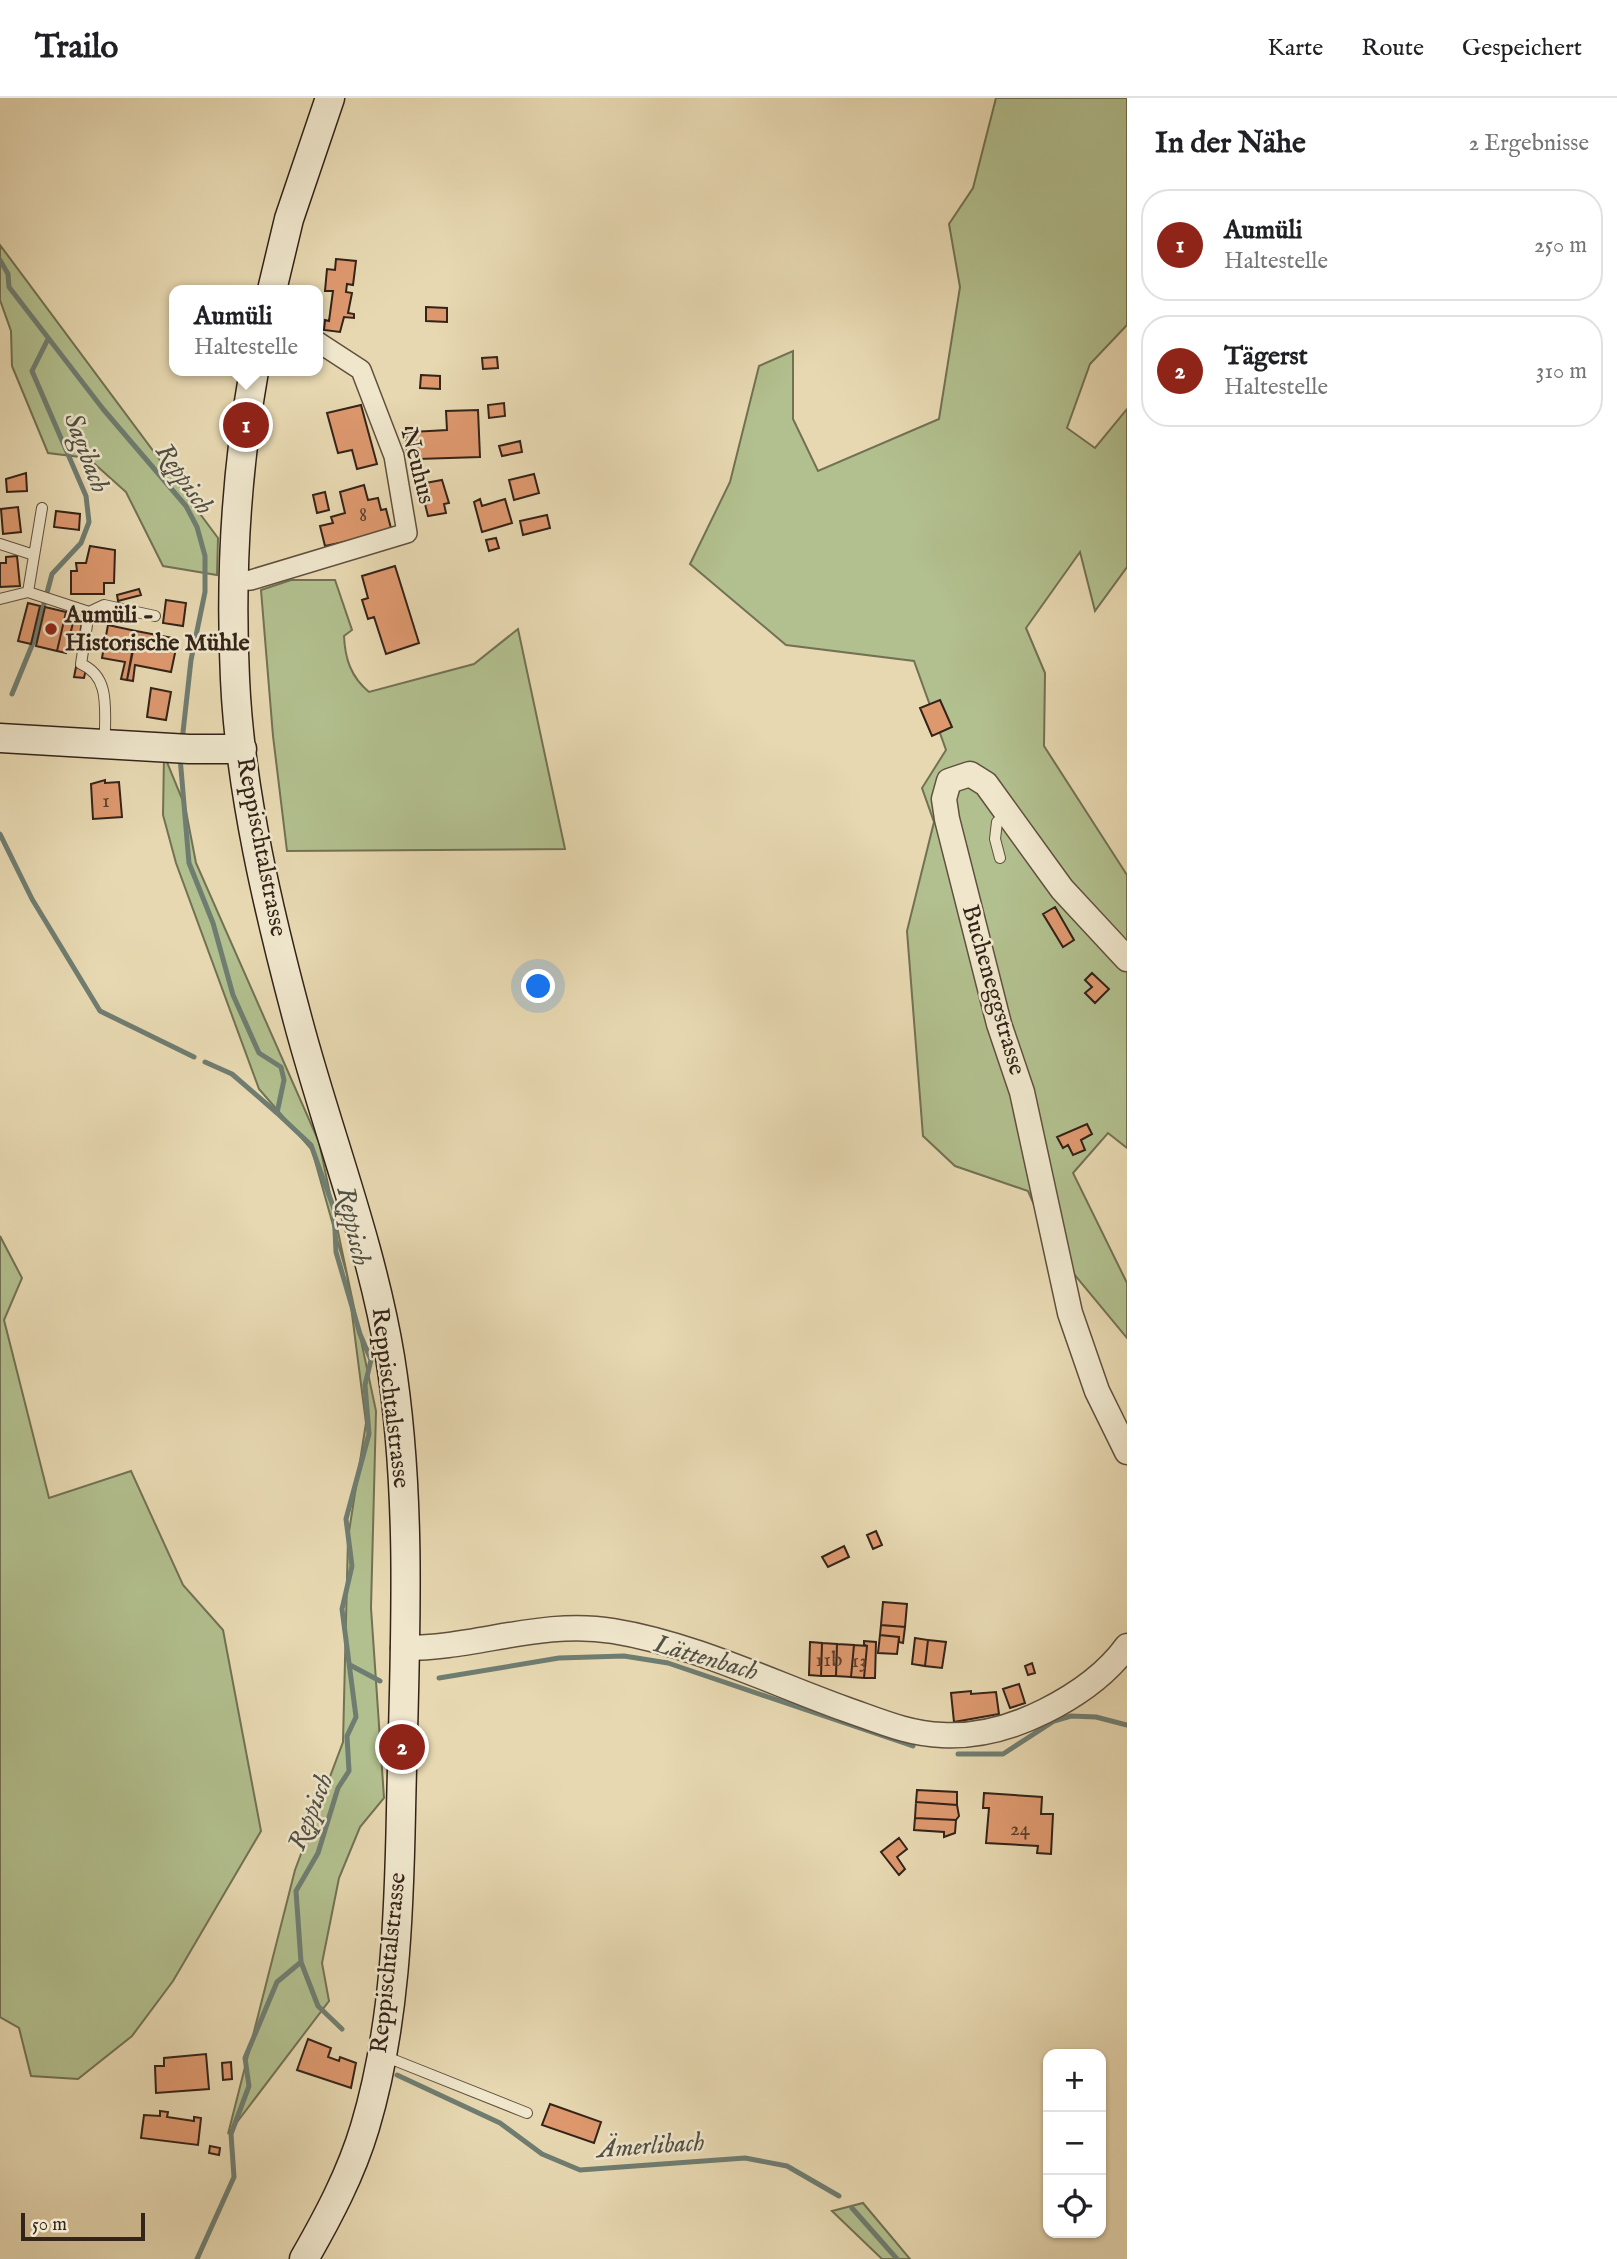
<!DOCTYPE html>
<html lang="de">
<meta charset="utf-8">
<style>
:root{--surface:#fff;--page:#f6f6f6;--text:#202124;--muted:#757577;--line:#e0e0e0;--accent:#8f2418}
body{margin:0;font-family:"IM FELL English",serif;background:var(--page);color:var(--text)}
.controls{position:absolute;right:21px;bottom:21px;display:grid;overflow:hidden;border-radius:14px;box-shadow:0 2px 5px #0004}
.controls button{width:63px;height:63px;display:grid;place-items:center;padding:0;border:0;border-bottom:2px solid var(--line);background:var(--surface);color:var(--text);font:35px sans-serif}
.scale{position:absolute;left:21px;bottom:18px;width:124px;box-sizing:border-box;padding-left:7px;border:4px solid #332318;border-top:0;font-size:19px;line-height:24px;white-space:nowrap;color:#332318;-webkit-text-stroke:5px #efe6cc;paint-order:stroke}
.you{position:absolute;left:539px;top:889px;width:24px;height:24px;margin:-18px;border:5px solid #fff;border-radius:50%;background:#1a73e8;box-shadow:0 0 0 10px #1a73e833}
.badge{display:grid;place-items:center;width:46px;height:46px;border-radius:50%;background:var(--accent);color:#fff;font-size:23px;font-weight:700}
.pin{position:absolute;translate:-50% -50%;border:4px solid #fff;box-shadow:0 2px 7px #0006}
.popup{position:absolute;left:169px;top:187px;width:154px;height:91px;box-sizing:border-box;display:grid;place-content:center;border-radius:14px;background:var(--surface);filter:drop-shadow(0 2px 5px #0005);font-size:23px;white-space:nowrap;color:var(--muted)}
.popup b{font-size:26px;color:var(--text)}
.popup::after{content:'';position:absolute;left:50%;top:100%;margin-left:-14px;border:14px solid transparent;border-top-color:var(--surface)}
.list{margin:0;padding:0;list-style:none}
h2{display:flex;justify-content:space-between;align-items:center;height:91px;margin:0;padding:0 28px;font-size:30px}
h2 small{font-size:23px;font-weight:400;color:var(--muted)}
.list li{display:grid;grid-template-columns:46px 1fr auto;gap:21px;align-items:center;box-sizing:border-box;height:112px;margin:0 14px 14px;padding:0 14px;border:2px solid var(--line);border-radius:28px}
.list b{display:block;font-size:26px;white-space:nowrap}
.list p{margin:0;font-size:23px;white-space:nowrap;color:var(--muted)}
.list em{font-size:23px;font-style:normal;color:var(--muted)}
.icon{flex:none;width:38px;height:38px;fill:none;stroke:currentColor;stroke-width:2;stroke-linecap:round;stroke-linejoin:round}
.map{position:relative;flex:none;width:1127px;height:2161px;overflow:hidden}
header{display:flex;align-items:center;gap:42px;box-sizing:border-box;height:98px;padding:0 35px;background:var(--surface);border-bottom:2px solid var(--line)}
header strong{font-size:33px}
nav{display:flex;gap:38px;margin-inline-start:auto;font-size:24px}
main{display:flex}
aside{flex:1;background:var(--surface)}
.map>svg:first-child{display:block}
.green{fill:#b2bf8e;stroke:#727153;stroke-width:2}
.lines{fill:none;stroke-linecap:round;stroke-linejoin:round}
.stream{stroke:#6f7d71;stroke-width:5}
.building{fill:#de986e;stroke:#332318;stroke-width:2}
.service-casing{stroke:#60503e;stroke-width:12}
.minor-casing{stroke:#60503e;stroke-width:22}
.tertiary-casing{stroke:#60503e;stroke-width:27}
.secondary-casing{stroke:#332318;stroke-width:31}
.service{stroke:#efe6cc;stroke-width:10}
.minor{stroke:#efe6cc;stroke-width:19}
.tertiary{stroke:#efe6cc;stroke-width:24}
.secondary{stroke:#efe6cc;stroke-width:28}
.poi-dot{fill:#8f2418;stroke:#efe6cc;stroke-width:2.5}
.labels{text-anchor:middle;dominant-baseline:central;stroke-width:5;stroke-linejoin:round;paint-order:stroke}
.number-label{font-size:21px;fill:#5e402e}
.street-label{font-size:24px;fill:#332318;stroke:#efe6cc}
.poi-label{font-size:24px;font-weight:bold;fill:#332318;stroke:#efe6cc;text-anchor:start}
.water-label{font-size:26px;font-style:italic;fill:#515045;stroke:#efe6cc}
</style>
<header>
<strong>Trailo</strong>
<nav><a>Karte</a><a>Route</a><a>Gespeichert</a></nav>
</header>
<main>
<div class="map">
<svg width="1127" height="2161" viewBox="0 0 1127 2161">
<rect width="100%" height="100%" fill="#e7d8b1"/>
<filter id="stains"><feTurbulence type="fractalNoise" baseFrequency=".00286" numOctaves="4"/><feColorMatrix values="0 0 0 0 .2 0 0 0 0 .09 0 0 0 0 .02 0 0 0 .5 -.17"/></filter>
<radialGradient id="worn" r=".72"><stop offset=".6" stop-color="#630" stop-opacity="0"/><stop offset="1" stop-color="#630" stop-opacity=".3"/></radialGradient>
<!-- green -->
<path class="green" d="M996,0H1127V227L1090,266L1067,330L1095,350L1127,311V469L1095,513L1080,454L1026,530L1045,575L1044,648L1127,777V1050L1108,1035L1073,1075L1127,1185V1240L1054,1152L1028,1093L955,1068L923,1038L907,833L934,724L922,690L946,652L914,563L786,547L690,466L730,384L759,268L793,253V321L818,373L939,321L960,189L949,126L973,90Z
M0,147L218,440L217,477L163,468L126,394L88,360L48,355L12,268L11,233L0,202Z
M291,482H335L352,532L344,538C345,561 351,579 369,594L474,566L518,531L565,751L287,753L273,638L261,492Z
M164,657L185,708L196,765L319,1044L376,1313L371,1510L384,1700L360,1729L339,1780L322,1865L329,1903L228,2036L295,1772L343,1644L348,1440L366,1325L347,1177L312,1052L259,991L176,765L163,717Z
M0,1138L22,1180L4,1222L49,1400L131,1373L183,1487L223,1532L261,1733L173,1883L132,1938L78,1981L31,1978L19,1930L0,1919Z
M863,2105L910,2161H882L832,2113Z"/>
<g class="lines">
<!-- stream -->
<path class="stream" d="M0,162L8,176L9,189L103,311L186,408L197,429L205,458V494L191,562L182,643
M12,596L35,540L52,476L81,445L89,424L86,398L32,273L48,241
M180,659L189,765L213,825L233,897L259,955L281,969L284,982L277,1015L311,1047L334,1111L336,1154L360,1236L371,1262L365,1287L369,1336L346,1421L352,1468L342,1511L356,1619L347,1638L349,1673L338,1690L318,1755L296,1793L301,1864L277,1884L245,1960L249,1988L231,2036L234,2079L197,2161
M0,736L32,801L100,913L194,959
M205,964L232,976L277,1015
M350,1567L380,1583
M439,1580L559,1560L624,1558L668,1565L913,1648
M958,1656H1003L1054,1623L1071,1618L1096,1619L1127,1627
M301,1864L318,1908L342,1931
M397,1977L500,2025L542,2056L580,2072L745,2060L787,2068L839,2098
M852,2110L897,2161"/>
</g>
<!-- building -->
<path class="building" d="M336,161L356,163L353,187L347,186L346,194L352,195L348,215L354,216V220L344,219L340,234L324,232L325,222L329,223L333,193H325L327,171L335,172Z
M426,209L447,210V224L426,223Z
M497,259L498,270L483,271L482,260Z
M421,277L440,278V291L420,290Z
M504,305L505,318L489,320L488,307Z
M361,307L377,366L357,371L352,352L338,355L327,315Z
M478,312L480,359L418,361L417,357L407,358L406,330H412V334L447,332L446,313Z
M520,343L522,354L502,358L499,348Z
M26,375L27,393L7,394L6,381Z
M534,376L539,395L514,402L509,382Z
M442,382L449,405L444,406L446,415L428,418L420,386Z
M364,387L368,402L378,400L381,412L386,411L392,434L325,448L320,428L333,425L331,419L345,415L340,394Z
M325,394L329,412L317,415L313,397Z
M480,401L482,408L505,401L512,425L482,434L474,404Z
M18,409L21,434L3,436L1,411Z
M56,413L80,416L79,432L54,429Z
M547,417L550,430L523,437L520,423Z
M496,440L499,450L489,453L486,442Z
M90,448L115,452L114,485H104V496H71V473H77L76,465H86Z
M17,458L20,488L0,489V465H6V459Z
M395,468L419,545L386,556L374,519L368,521L362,502L368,500L362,478Z
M139,491L141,497L118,503L117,497Z
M166,502L186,505L183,528L163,525Z
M28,505L40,508L31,546L18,543Z
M45,509L66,514L57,553L36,548Z
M66,514L75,516L66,555L57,553Z
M75,517L83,519L78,546H72L68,545Z
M108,527L136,533L134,548L105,543Z
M136,533L178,541L171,574L135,567L133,583L127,582Z
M105,543L134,548L127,582L121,581L125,564L102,560Z
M76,569L86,571L84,580L74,579Z
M151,590L171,594L166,622L147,619Z
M940,602L952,629L932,638L920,610Z
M105,682V685L119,684L122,719L93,721L91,686Z
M1055,809L1074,842L1063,849L1043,816Z
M1092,875L1109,891L1095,905L1085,895L1092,889L1085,882Z
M1087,1026L1092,1036L1081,1042L1085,1052L1073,1057L1068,1047L1063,1050L1057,1039Z
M876,1433L882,1447L873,1451L867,1437Z
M844,1448L849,1459L828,1469L822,1459Z
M883,1504L907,1506L905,1529L881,1527Z
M881,1527L905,1529L903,1545L899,1544V1539L880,1537Z
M880,1537L899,1539L897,1556L878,1555Z
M915,1540L928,1542L925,1568L912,1566Z
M928,1542L946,1544L942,1570L925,1568Z
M864,1543L876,1544L875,1580H864L867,1548L864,1547Z
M810,1544L822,1545L821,1578L809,1577Z
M822,1545L837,1546L836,1578H821Z
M837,1546L854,1547L851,1579L836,1578Z
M854,1547L867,1548L864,1580L851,1579Z
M1032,1565L1035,1575L1028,1577L1025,1568Z
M1019,1586L1025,1605L1010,1610L1003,1591Z
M971,1593V1596L996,1594L999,1616L954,1624L951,1595Z
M917,1692L957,1694V1707L916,1704Z
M984,1695L1042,1699L1041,1716H1053L1051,1756L1037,1755L1038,1748L986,1745L989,1710H983Z
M916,1704L957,1707L959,1718L956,1722L915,1720Z
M915,1720L956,1722L955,1735L944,1739V1734L914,1732Z
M899,1740L907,1751L897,1759L905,1771L899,1777L881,1754Z
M308,1941L331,1950L328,1959L339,1963L340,1959L356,1965L351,1990L297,1972Z
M206,1956L209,1991L156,1995L155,1968H164V1960Z
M231,1964L232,1981L223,1982L222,1965Z
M550,2006L601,2024L594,2045L542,2027Z
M160,2013L168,2014L167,2019L194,2023V2019L201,2020L198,2047L141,2040L144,2017L160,2018Z
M210,2048L220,2050L219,2057L209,2055Z"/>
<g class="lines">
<defs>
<path id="service" d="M0,446L34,457
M28,494L42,410
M0,501L28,494L89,514L104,507L155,518
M89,514L81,566C112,579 104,615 105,644
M1000,760L995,741L997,724L1006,717
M384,1958L527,2015"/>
<path id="minor" d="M234,483L251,482L407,435L394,358L361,272L318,244"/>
<path id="tertiary" d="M1127,861L1062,791L986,686L970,676L949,683L944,701L947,721L999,926L1022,994L1070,1215L1097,1293L1127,1354
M403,1550C474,1551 541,1521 613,1533C693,1546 770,1584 845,1611C877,1622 908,1636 942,1637C978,1639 1013,1629 1045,1613C1077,1597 1106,1577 1127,1548"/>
<path id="secondary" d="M272,192L289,121L330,0
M254,273C236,375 230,478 235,581C240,693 269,815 298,923C328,1036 371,1144 390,1259C414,1408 404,1563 401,1713C399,1818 395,1929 365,2029C351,2076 328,2119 304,2161
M0,640L189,651H242"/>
</defs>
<!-- service casing -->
<use href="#service" class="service-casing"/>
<!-- minor casing -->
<use href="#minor" class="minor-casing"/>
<!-- tertiary casing -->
<use href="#tertiary" class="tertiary-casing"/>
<!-- secondary casing -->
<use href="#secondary" class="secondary-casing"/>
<!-- service -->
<use href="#service" class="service"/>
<!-- minor -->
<use href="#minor" class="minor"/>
<!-- tertiary -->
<use href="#tertiary" class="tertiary"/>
<!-- secondary -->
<use href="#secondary" class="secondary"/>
</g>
<!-- markers -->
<circle class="poi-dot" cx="51" cy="531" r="7"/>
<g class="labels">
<!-- number labels -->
<g class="number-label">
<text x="363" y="417">8</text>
<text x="106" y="703">1</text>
<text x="829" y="1562">11b</text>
<text x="859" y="1563">13</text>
<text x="1020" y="1731">24</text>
</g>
<!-- street labels -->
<g class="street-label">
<text transform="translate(417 368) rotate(76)">Neuhus</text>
<text transform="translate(261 749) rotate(79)">Reppischtalstrasse</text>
<text transform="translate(993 892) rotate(74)">Bucheneggstrasse</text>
<text transform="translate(390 1300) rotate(83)">Reppischtalstrasse</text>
<text transform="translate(389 1865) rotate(-84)">Reppischtalstrasse</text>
</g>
<!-- poi labels -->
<g class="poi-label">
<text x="65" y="517">Aumüli -<tspan x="65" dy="28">Historische Mühle</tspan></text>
</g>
<!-- water labels -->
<g class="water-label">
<text transform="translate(86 355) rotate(69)">Sagibach</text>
<text transform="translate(184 381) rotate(55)">Reppisch</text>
<text transform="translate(353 1128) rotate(78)">Reppisch</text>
<text transform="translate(706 1560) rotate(16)">Lättenbach</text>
<text transform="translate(311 1714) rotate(-68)">Reppisch</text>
<text transform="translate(651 2048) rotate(-4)">Ämerlibach</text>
</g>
</g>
<rect width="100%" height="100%" filter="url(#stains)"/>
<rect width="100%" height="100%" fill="url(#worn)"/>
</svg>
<div class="controls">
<button>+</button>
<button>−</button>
<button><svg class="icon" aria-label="locate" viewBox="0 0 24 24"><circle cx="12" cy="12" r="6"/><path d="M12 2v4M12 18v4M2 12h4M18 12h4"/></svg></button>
</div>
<div class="scale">50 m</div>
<div class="you"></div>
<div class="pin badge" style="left:246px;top:327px">1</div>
<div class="popup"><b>Aumüli</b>Haltestelle</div>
<div class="pin badge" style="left:402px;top:1649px">2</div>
</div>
<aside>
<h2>In der Nähe<small>2 Ergebnisse</small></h2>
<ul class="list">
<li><span class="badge">1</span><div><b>Aumüli</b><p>Haltestelle</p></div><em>250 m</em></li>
<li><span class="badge">2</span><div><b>Tägerst</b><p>Haltestelle</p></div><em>310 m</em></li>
</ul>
</aside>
</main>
